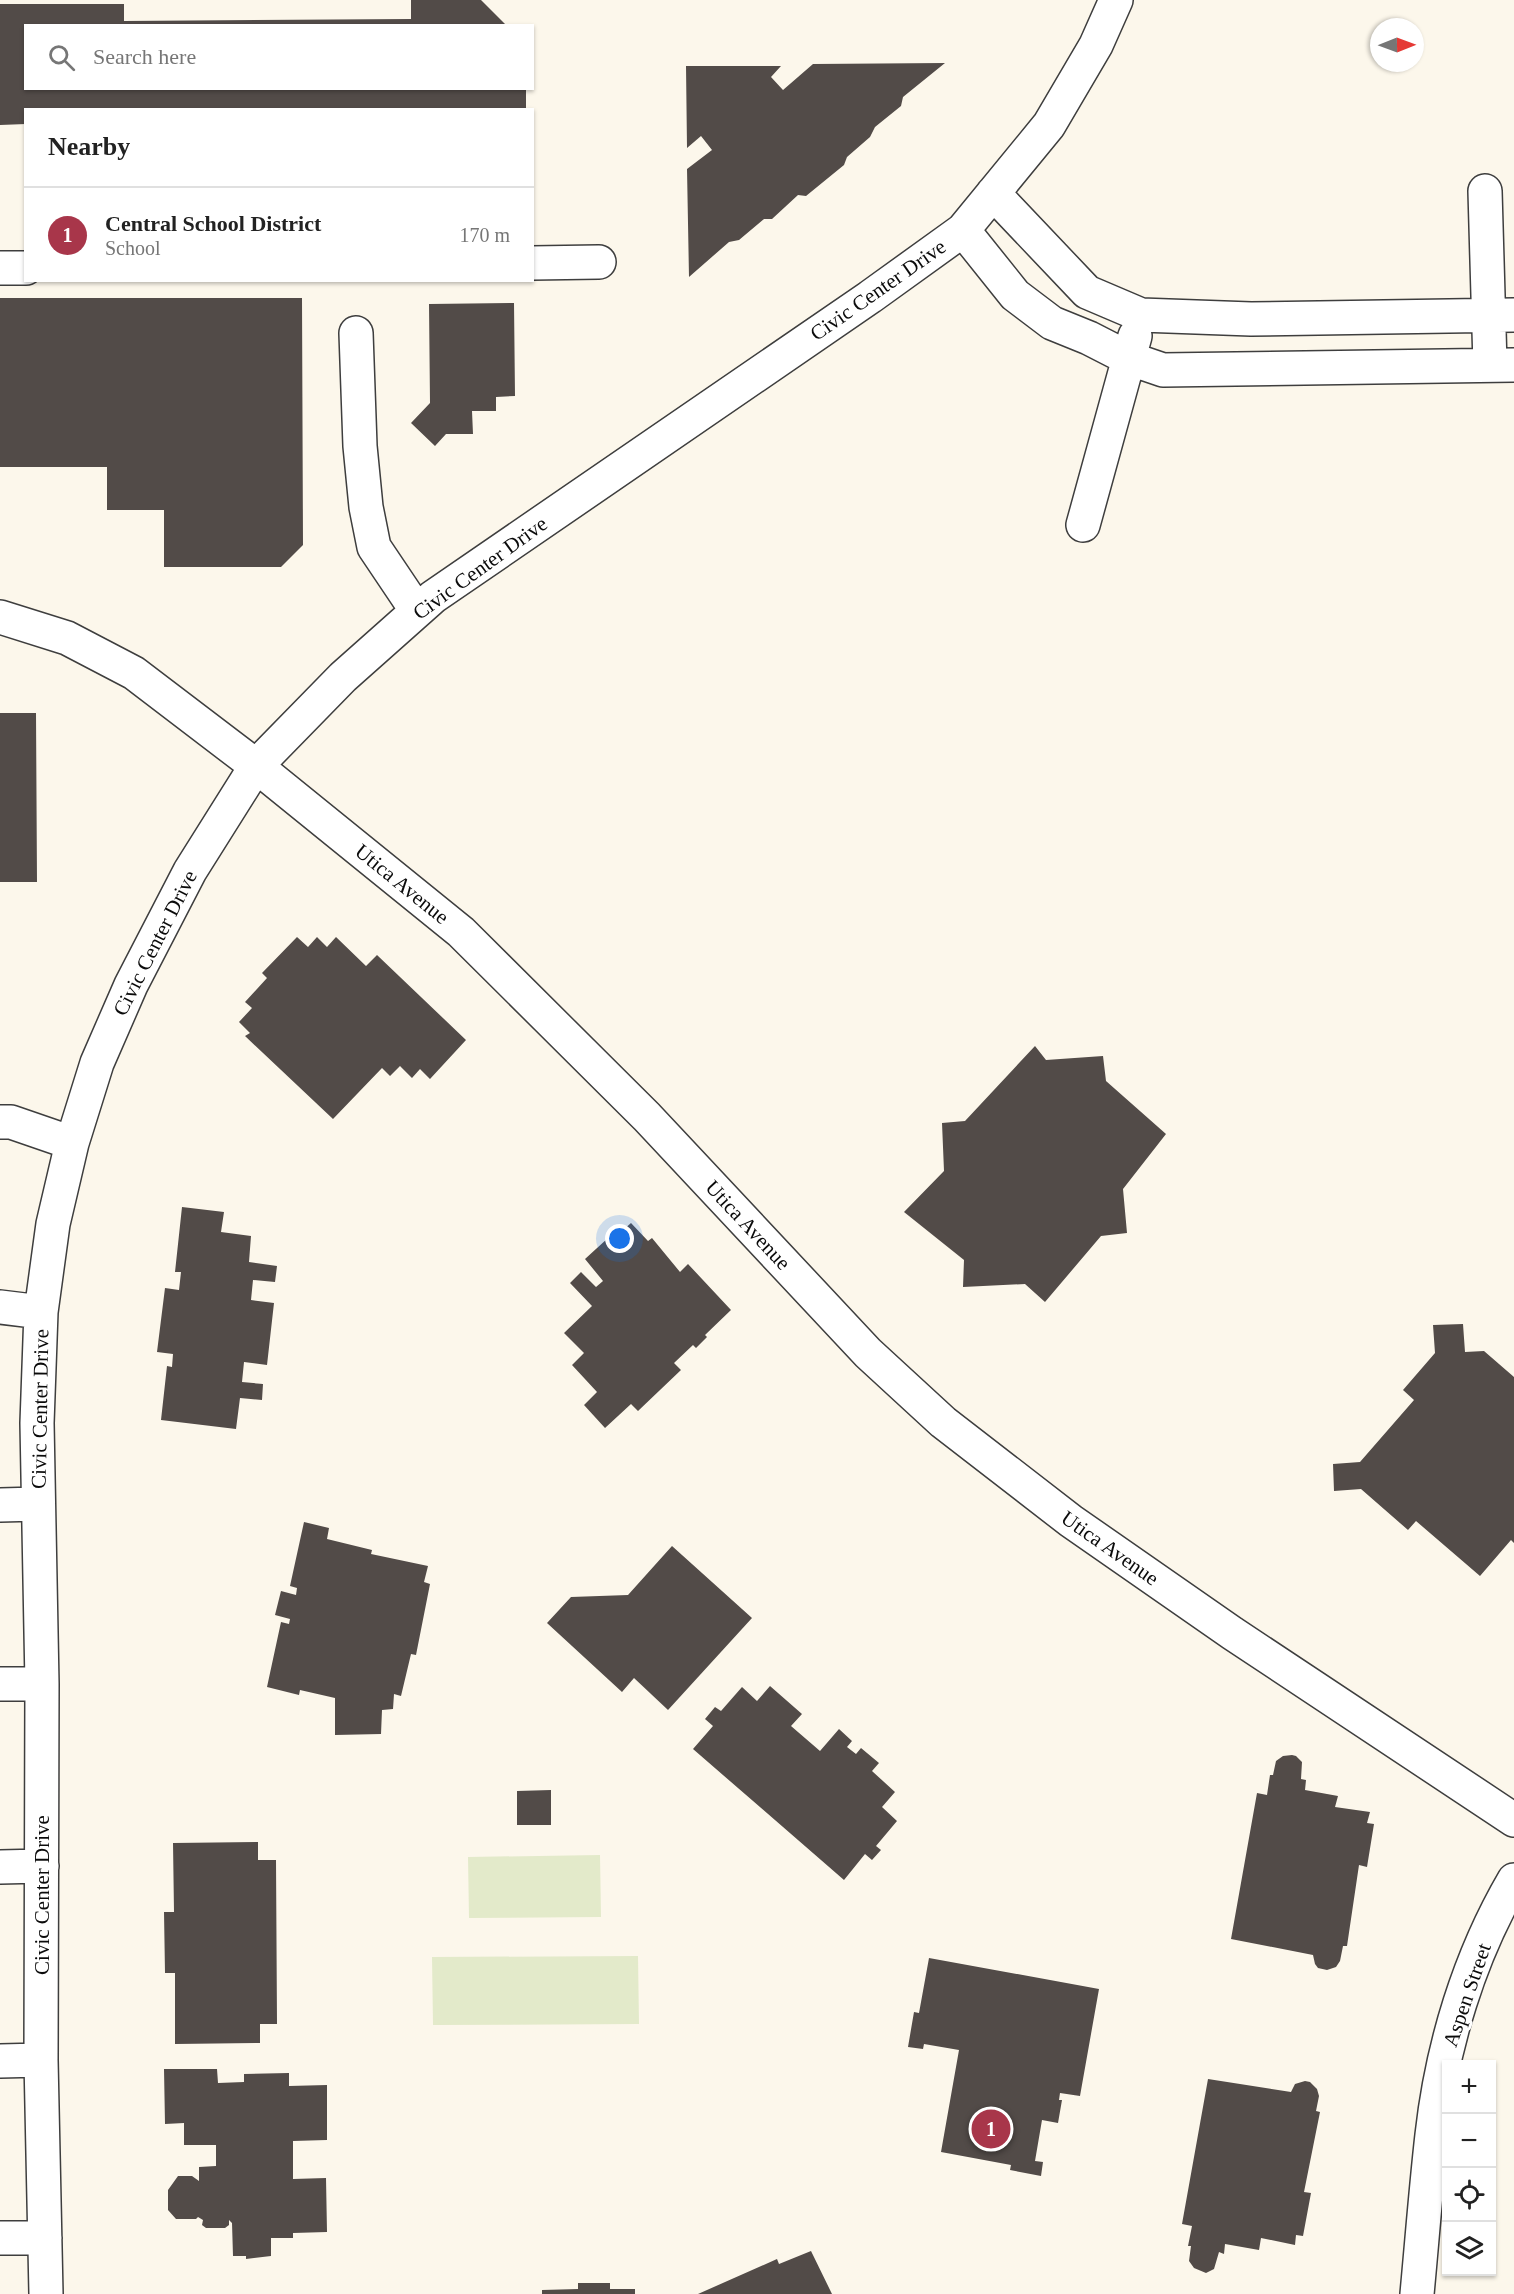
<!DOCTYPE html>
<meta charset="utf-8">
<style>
:root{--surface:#fff;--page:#f2f2f2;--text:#222;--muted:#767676;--line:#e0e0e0;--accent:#a8364a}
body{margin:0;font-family:"Times New Roman",serif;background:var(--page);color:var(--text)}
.controls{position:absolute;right:18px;bottom:18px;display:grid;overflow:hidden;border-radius:0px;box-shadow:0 2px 4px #0004}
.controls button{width:54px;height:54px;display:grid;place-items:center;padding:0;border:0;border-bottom:2px solid var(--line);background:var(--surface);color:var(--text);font:30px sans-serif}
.compass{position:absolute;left:1370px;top:18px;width:54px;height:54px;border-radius:50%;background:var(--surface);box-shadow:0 2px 4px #0004;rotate:89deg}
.you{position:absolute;left:620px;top:1239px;width:21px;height:21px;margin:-15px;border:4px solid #fff;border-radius:50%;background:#1a73e8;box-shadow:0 0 0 9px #1a73e833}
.badge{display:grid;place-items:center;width:39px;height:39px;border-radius:50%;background:var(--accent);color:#fff;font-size:20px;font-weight:700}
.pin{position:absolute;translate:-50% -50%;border:3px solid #fff;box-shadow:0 2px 6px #0006}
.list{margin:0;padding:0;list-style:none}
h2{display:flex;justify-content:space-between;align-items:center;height:78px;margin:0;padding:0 24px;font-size:26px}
h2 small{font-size:20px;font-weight:400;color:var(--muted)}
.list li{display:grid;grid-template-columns:39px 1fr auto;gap:18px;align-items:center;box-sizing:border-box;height:96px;padding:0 24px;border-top:2px solid var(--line)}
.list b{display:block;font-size:22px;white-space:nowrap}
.list p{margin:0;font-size:20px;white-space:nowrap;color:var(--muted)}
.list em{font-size:20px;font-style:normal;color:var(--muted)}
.icon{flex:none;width:33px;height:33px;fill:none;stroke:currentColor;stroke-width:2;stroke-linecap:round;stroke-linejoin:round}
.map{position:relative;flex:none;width:1514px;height:2294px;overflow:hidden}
.search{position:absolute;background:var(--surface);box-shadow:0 2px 4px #0004;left:24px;top:24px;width:510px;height:66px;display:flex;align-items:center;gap:15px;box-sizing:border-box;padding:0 21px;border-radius:0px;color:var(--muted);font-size:22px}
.panel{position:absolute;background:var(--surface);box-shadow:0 2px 4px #0004;left:24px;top:108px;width:510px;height:174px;border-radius:0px}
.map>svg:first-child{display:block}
.pitch{fill:#e3eaca}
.building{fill:#524b48}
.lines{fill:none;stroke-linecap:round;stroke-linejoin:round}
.minor-casing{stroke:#3e3e3e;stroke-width:36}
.minor{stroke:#fff;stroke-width:33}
.labels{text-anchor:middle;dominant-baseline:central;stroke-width:6;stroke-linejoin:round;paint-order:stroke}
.street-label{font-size:21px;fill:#0b0b0b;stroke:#fff}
</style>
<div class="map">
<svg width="1514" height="2294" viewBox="0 0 1514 2294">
<rect width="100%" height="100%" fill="#fcf7eb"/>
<!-- pitch -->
<path class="pitch" d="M600,1855L601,1917L469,1918L468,1857Z
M638,1956L639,2024L433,2025L432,1957Z"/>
<!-- building -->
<path class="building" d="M411,0H481L507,26H26V88H526V110H26V124L0,125V4H124V21L411,19Z
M945,63L903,97L901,106L875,127L870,137L847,157L844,165L806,196L798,195L772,219H764L739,240L729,242L689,277L687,169L712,150L701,136L687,148L686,66H781L771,77L783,90L813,64Z
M0,298H302L303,545L281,567H164V510H107V467H0Z
M514,303L515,396L496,397V411H472L473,434H446L435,446L411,423L430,403L429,304Z
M0,713H36L37,882H0Z
M297,937L308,947L317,937L327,947L336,937L366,966L377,955L466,1040L430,1079L420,1069L412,1078L400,1066L390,1076L382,1068L333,1119L245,1036L250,1033L239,1022L252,1008L245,1002L267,978L262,973Z
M1035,1046L1046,1060L1103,1056L1106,1081L1166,1134L1123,1189L1127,1233L1101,1236L1045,1302L1025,1284L963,1287L964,1260L904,1212L944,1171L942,1123L965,1121Z
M182,1207L224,1212L221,1232L251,1236L249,1262L277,1266L275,1282L253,1280L251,1300L274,1303L267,1365L244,1362L242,1382L263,1384L262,1400L240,1398L236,1429L161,1420L167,1366L172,1367L173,1354L157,1352L165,1288L179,1290L181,1272H175Z
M631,1223L648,1241L652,1238L680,1272L688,1264L731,1310L705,1335L707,1337L696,1348L693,1345L674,1363L681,1370L638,1411L631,1404L605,1428L584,1405L597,1392L572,1365L584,1353L564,1333L592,1306L570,1283L581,1272L596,1287L603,1281L585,1259L619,1228L622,1231Z
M1463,1324L1465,1352L1484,1351L1514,1377V1543L1511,1540L1480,1576L1416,1521L1408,1530L1361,1489L1334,1491L1333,1464L1360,1462L1414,1400L1403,1390L1435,1353L1433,1325Z
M304,1522L329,1528L327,1539L372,1550L371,1554L428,1566L424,1582L430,1584L416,1655L411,1654L401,1696L394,1694L393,1709L382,1710L381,1734L335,1735V1698L300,1690L299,1695L267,1687L281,1622L289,1624L290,1619L275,1615L281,1591L296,1595L297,1588L290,1586Z
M672,1546L752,1618L668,1710L634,1678L622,1692L547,1623L571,1597L628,1595Z
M770,1686L802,1714L791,1726L820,1751L839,1729L852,1741L847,1747L856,1754L861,1748L879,1763L872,1771L895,1792L882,1807L897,1821L876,1846L881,1850L872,1860L865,1854L844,1880L693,1749L713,1726L705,1719L715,1707L721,1711L742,1687L757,1701Z
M1292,1755L1296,1756L1302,1762L1301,1779L1306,1780L1305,1790L1338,1796L1335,1807L1370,1812L1367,1823L1374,1824L1367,1867L1359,1865L1347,1946H1343L1340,1961L1336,1967L1327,1970L1318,1968L1315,1964L1313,1955L1231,1939L1257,1793L1267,1795L1270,1775H1273L1276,1761L1283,1756Z
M551,1790V1825H517V1791Z
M258,1842V1860H276L277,2024H260V2043L175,2044V1973H165L164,1912H174L173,1843Z
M929,1958L1099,1989L1080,2096L1060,2093L1059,2100H1062L1058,2123L1042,2120L1035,2161L1043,2162L1041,2176L1010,2170L1011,2165L941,2152L959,2050L924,2044L923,2049L908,2047L914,2012L919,2013Z
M164,2069H217L218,2083L244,2082V2074L289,2073V2086L327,2085V2140L293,2141V2179L326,2178L327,2232L293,2233V2238H271V2256L246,2259V2256H233L232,2223L229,2220V2225L225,2228H206L202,2225L203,2220L198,2217L196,2219H176L168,2210V2190L178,2176H192L199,2181V2167L216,2166V2145H184V2123L165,2124Z
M1208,2079L1291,2092L1295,2084L1305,2081L1310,2082L1317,2089L1319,2096L1316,2111L1320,2112L1304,2192L1311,2193L1303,2236L1296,2235L1295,2245L1261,2238L1259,2250L1225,2244L1224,2254L1219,2252L1214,2269L1206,2273L1194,2268L1189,2261L1191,2246H1188L1192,2226L1182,2224Z
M811,2251L832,2294H698L777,2259L779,2264Z
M578,2283H610V2289H635V2294H542V2290L578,2289Z"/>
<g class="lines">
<defs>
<path id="minor" d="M1485,191L1490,365
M993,193L1087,292L1141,315L1251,319L1514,315
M963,230L1015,295L1052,323L1089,338L1128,358L1163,370L1514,365
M532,263L599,262
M0,268H26
M356,333L360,446L366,507L374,547L417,611
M1083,525L1135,336
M0,617L67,638L134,673L256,766L461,932L647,1117L868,1353L943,1422L1071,1521L1232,1633L1514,1820
M0,1122H11L72,1143
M0,1307L41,1312
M0,1505L38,1504
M0,1684H42
M0,1867L42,1866
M0,2061L41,2060
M0,2238H45
M46,2294L41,2060L42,1684L37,1423L41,1312L53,1224L72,1143L97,1063L131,985L190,871L256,766L343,677L433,597L870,297L963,230L1049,125L1096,45L1116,0
M1417,2294C1422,2241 1426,2188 1432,2135C1442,2046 1469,1957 1514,1880"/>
</defs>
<!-- minor casing -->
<use href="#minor" class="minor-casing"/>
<!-- minor -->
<use href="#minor" class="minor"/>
</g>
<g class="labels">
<!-- street labels -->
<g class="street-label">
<text transform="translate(878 290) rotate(-35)">Civic Center Drive</text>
<text transform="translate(480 568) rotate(-36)">Civic Center Drive</text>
<text transform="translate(402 884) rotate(39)">Utica Avenue</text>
<text transform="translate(155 943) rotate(-63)">Civic Center Drive</text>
<text transform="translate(748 1225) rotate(47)">Utica Avenue</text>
<text transform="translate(40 1409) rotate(-89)">Civic Center Drive</text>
<text transform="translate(1110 1548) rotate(35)">Utica Avenue</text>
<text transform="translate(42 1895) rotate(-90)">Civic Center Drive</text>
<text transform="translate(1467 1995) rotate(-71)">Aspen Street</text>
</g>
</g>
</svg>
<div class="controls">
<button>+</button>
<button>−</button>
<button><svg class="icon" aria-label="locate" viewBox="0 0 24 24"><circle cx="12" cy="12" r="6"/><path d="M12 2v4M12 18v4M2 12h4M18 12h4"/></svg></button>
<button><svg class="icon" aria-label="layers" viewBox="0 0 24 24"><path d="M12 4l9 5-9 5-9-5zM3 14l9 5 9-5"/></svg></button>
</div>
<svg class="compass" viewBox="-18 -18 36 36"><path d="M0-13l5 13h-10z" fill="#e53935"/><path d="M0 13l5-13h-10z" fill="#767676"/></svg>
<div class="you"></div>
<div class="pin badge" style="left:991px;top:2129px">1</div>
<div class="search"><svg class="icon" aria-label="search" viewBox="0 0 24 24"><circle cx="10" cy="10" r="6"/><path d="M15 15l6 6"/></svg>Search here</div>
<section class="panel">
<h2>Nearby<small></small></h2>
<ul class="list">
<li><span class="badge">1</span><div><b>Central School District</b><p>School</p></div><em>170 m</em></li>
</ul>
</section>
</div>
